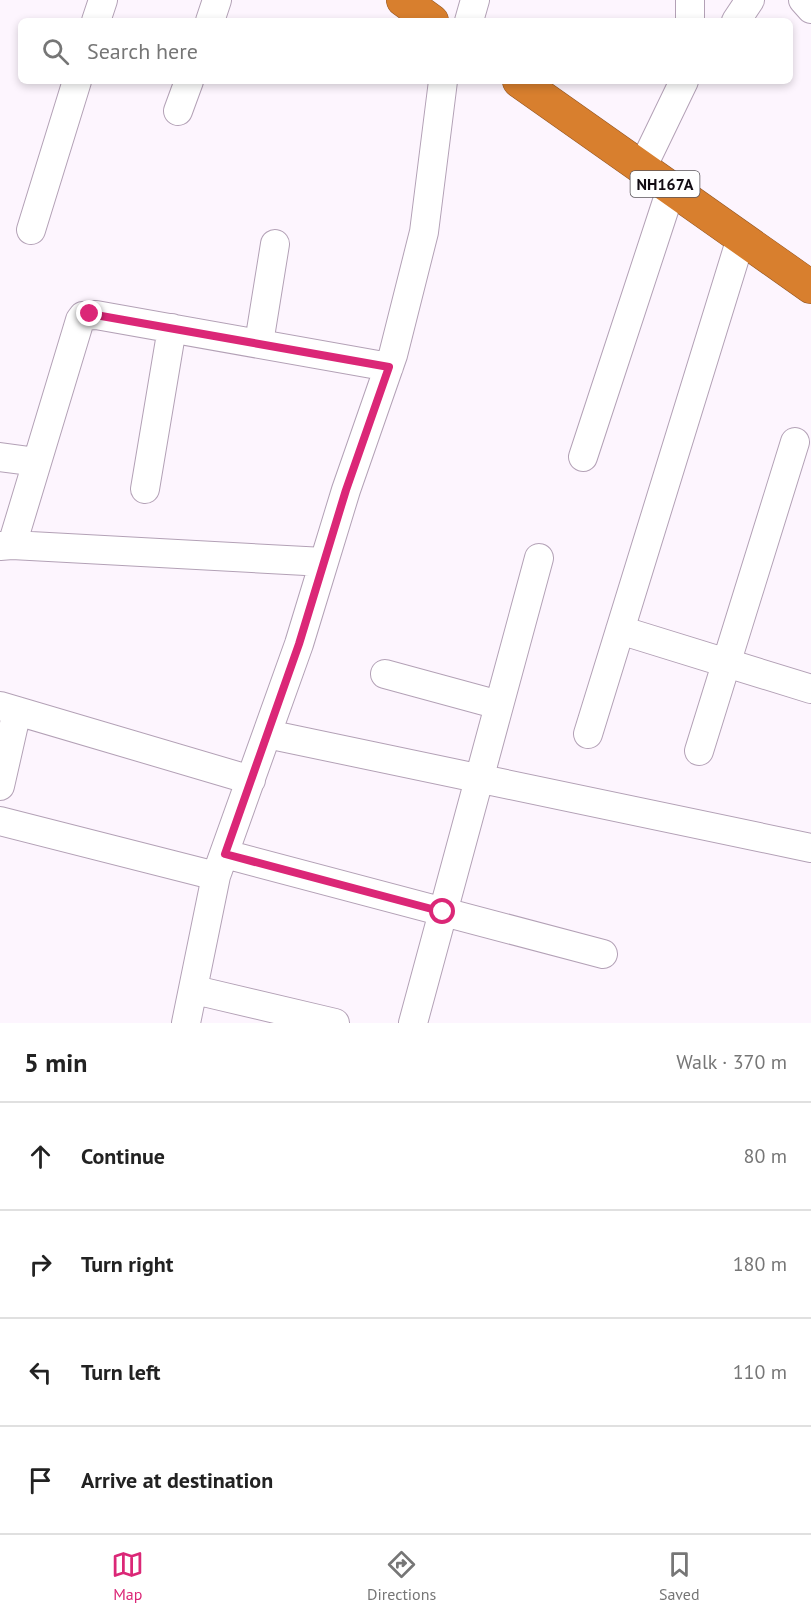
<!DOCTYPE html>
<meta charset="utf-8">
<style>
:root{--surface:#fff;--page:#f2f2f2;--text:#222;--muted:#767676;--line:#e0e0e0;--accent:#db2777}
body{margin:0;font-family:"PT Sans",sans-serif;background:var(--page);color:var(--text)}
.stop{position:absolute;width:18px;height:18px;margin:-14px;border:4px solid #db2777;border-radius:50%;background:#fff}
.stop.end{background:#db2777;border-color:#fff;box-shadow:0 2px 6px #0008}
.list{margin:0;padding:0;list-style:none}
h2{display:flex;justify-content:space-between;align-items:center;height:78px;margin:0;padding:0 24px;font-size:26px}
h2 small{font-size:20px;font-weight:400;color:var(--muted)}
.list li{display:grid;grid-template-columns:39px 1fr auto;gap:18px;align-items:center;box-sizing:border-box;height:108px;padding:0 24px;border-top:2px solid var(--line)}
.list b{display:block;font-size:22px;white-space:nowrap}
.list em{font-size:20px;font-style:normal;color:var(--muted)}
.icon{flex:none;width:33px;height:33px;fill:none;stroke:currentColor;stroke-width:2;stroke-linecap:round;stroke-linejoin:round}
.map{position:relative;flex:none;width:811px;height:1023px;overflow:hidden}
.search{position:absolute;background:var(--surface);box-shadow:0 3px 9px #0003;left:18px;right:18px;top:18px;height:66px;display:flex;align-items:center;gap:15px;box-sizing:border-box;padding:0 21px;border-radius:9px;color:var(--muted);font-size:22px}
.sheet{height:510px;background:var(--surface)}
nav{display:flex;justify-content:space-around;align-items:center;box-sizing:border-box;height:84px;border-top:2px solid var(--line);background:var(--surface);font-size:16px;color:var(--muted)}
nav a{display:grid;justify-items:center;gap:3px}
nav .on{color:var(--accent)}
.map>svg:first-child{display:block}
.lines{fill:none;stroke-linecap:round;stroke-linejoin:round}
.minor-casing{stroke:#b3a1b6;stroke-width:30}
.highway-casing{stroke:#935725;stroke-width:34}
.minor{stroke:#fff;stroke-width:28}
.highway{stroke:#d87f2e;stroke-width:33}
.route{stroke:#db2777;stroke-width:8}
.labels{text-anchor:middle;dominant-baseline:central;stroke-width:6;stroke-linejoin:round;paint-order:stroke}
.shield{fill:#fff;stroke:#59555a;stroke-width:1.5}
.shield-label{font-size:16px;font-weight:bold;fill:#120c13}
</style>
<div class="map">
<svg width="811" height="1023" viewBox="0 0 811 1023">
<rect width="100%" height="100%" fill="#fdf5fe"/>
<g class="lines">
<defs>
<path id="minor" d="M803,0L811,9
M96,21L103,0
M210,21L217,0
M469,21L475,0
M690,21V0
M736,21L750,0
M178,111L189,81
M642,168L684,81
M31,230L77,81
M259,343L275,244
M0,457L37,462
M583,457L671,189
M145,489L172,328
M12,545L80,320L83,316L96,315L389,367
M0,546L12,545L324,562
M620,630L811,689
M385,674L499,705
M0,706L251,780
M267,734L811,848
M588,734L741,238
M699,751L795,442
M0,786L17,711
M0,821L216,876
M225,854L603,954
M195,990L335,1023
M186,1023L216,876L299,644L346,490L393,355L424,232L443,81
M413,1023L539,558"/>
<path id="highway" d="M403,0L432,21
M519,81L811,287"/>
</defs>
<!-- minor casing -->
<use href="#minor" class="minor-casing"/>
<!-- highway casing -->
<use href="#highway" class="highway-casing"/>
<!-- minor -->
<use href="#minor" class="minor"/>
<!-- highway -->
<use href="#highway" class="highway"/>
</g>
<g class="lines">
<!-- route -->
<path class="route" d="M90,314L389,367L346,490L299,644L225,854L443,912"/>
</g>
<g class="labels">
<!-- shield labels -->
<rect class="shield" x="630.5" y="171" width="69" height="26" rx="4.5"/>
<g class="shield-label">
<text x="665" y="184">NH167A</text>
</g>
</g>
</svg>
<div class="stop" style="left:443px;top:912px"></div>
<div class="stop end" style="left:90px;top:314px"></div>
<div class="search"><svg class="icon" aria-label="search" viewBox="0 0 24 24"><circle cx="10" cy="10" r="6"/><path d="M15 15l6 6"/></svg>Search here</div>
</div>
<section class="sheet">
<h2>5 min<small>Walk · 370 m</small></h2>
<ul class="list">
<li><svg class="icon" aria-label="ahead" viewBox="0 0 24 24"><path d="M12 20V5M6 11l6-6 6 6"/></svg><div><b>Continue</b></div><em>80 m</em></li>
<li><svg class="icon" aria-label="right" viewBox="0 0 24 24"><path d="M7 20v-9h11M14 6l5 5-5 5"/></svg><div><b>Turn right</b></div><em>180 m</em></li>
<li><svg class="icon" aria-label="left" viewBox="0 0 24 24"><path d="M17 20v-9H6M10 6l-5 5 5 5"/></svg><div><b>Turn left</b></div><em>110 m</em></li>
<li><svg class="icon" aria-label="arrive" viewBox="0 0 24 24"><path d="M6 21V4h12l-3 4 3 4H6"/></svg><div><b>Arrive at destination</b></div></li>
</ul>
</section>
<nav>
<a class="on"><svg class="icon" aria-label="map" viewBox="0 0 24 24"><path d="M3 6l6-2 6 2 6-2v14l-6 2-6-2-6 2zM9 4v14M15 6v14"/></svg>Map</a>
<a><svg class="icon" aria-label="directions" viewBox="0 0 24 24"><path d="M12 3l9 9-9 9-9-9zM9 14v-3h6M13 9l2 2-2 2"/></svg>Directions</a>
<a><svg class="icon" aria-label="saved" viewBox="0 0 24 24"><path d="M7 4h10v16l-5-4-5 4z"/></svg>Saved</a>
</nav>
